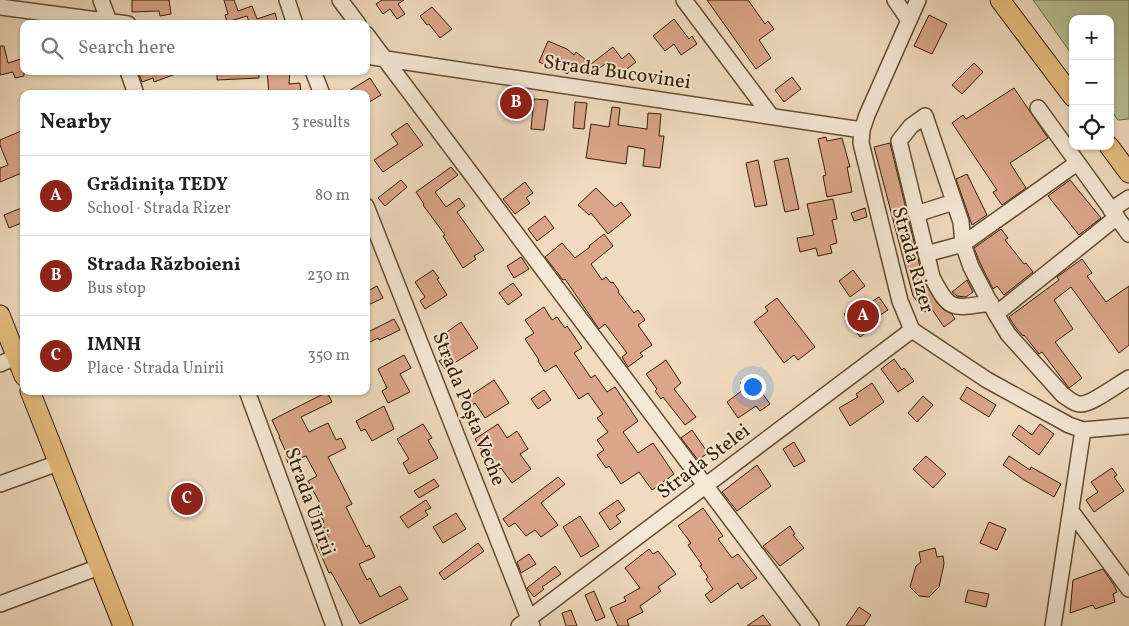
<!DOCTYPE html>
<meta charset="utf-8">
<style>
:root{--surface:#fff;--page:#f6f6f6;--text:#222;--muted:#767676;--line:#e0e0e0;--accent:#8f2418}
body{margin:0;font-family:Vollkorn,serif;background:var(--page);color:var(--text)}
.controls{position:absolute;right:15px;top:15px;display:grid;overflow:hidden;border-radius:10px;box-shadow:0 1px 4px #0004}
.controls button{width:45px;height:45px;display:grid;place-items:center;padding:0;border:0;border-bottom:1px solid var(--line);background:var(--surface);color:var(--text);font:25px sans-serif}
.you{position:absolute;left:752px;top:386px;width:18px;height:18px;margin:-12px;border:4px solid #fff;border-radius:50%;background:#1a73e8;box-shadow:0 0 0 8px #1a73e833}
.badge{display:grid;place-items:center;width:32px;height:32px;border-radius:50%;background:var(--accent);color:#fff;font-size:16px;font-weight:700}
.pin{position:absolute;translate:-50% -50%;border:2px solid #fff;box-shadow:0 1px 5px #0006}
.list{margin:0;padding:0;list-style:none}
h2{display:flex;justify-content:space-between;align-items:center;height:65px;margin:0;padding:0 20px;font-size:21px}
h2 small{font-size:16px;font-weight:400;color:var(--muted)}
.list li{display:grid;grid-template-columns:32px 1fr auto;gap:15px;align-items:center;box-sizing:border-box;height:80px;padding:0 20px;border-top:1px solid var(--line)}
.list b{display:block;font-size:19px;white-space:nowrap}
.list p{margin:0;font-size:16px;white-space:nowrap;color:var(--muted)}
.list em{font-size:16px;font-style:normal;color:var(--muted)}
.icon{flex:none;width:28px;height:28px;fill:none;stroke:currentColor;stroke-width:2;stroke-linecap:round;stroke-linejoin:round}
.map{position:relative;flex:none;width:1129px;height:626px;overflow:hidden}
.search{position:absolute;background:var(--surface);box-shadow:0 1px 4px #0004;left:20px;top:20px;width:350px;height:55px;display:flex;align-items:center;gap:12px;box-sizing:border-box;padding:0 18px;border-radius:10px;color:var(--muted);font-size:19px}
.panel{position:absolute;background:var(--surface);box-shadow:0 1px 4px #0004;left:20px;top:90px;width:350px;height:305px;border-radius:10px}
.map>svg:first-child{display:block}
.green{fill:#b5c195;stroke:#756e4c}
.building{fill:#dba58a;stroke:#351c02}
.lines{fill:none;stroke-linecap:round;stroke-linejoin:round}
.minor-casing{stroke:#644c31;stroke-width:18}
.major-casing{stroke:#351c02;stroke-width:21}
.minor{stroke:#f5e8d5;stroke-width:15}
.major{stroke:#e8be80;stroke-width:19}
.labels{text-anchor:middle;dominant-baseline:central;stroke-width:4;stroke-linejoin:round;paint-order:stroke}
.street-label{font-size:20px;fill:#351c02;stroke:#f5e8d5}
</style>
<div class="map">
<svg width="1129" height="626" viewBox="0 0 1129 626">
<rect width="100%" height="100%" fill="#f0dbbf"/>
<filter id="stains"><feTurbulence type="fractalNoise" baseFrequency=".004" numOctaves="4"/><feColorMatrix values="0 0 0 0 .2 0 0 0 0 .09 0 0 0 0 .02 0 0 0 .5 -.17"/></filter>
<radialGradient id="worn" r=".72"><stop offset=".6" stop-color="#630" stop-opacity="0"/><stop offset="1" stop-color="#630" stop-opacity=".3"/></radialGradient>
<!-- green -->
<path class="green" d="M1033,0H1129V119L1118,120L1110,109V19H1073V56Z"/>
<!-- building -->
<path class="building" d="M132,0H169L171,14L160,16L159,11L132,12Z
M224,0H234L238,11L252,6L257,19L275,13L278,24H248L249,22L247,16L227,22L225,15L228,14Z
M382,0H404L398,4L405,14L397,19L390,9L383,14L376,4Z
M707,0H748L765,24L768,21L774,29L759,40L771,58L756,69Z
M432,7L452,29L440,38L429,24L427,25L420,16Z
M929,15L947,24L932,54L914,46Z
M674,19L689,39L692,36L697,44L681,55L674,44L665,51L653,36Z
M548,41L567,49L574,55L576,52L591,64L613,47L622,59L629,53L636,62L619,75L609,61L589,76L581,65L574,73L570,70L567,74L553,62L550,67L539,62Z
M0,46H4L8,63L24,58V76L15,78L13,72L0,75Z
M974,63L983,72L962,94L952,85Z
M138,71H181V72L154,82L153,78L142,82Z
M217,71H259V78L217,80Z
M267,71H290L289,84L300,83L301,94H269Z
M792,77L801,89L784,102L775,90Z
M370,78L381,95L366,104V94H344Z
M1014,88L1048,138L1010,163L1026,188L1002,205L993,192L997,190L952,123L963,115L966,119Z
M534,99L548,100L544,130L531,129Z
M575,102L587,103L584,129L573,128Z
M612,107L620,108L618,125L647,129L648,113L661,114L659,136H664L660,168L643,166L645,149L628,146L626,164L586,158L591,124L609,127Z
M407,123L423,145L383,172L374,160L398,144L391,134Z
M21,131L24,138V172L0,182V168L8,165L0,145V140Z
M826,137L827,141L842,138L850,167H847L852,192L827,197L823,176L826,175L818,139Z
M890,143L923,279L937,303L944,310L952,314L955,319L944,327L931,308L925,312L913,296L874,147Z
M788,158L799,209L785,212L774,161Z
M758,160L767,205L755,207L746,163Z
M451,167L458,175L435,192L446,207L459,198L465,206L457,212L484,250L474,256L476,259L463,268L443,236L445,235L423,205L424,204L416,192Z
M967,174L987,215L972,225L956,179Z
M401,180L407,187L385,206L378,198Z
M1070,180L1101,218L1079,235L1048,196Z
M525,182L533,193L526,198L530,203L515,214L503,199Z
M596,188L615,207L621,202L631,215L608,234L591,213L589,215L578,205Z
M833,199L837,219L832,220L837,243L830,245L832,253L818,256L816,248L800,252L797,238L814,235L807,204Z
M24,207V222L9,228L4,215Z
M865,208L867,217L854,221L851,213Z
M545,216L554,228L537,241L528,229Z
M1001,229L1008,238L1005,240L1024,264L1026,263L1033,272L1004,295L997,286L993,289L980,263L974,248Z
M604,234L613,246L591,264L602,280L606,277L611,283L613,282L619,291L618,292L634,313L638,310L645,320L638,325L652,345L640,353L643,356L628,367L622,357L627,353L605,324L599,329L565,279L563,280L545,257L562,243L575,258L590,247L589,246Z
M521,257L529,269L514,278L507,266Z
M1082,259L1092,273L1087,276L1106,302L1129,286V345L1119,353L1071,287L1054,300L1073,329L1055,342L1082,378L1069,388L1042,352L1039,354L1024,335L1023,336L1016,328L1009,317L1059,280L1057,277Z
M433,270L439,278L437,279L447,295L425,309L420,301L425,297L415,282Z
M853,270L865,286L850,297L839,281Z
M967,280L973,292L966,297L957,296L952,292Z
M513,283L522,295L508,305L499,293Z
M377,286L383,298L366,306V292Z
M879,297L888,310L871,321L875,326L860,337L844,314L859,303L862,308Z
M777,298L815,347L798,360L794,355L784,363L754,322L768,311L765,307Z
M544,307L552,320L557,317L565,328L567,326L582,348L574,353L591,378L595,375L607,392L615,387L638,421L623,432L638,453L653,443L674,474L652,490L639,472L621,484L609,466L606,468L597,455L604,450L597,440L608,432L597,418L603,414L588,393L579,399L556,365L545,372L538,361L539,360L525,339L534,333L525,320Z
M394,319L400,330L379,340L378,338L366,344V333Z
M461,322L478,348L445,369L439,361L448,355L437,339Z
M404,355L411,368L400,374L410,392L388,403L382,391L387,388L378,369Z
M894,359L902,370L904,368L914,381L898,392L881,369Z
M666,360L681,383L674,389L696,417L685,425L663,397L661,399L655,391L657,389L646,374Z
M750,376L770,404L760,411L756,406L738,418L727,402L744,389L740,383Z
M494,380L509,403L485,418L475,403L469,407L464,400Z
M872,383L884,402L850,426L839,408L858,397L856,394Z
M967,387L996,405L989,417L960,399Z
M544,390L551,400L538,409L531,399Z
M327,392L332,402L301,417L309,432L328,423L336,440L341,438L346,448L328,457L352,504L346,507L366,547L369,545L375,557L359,564L367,580L370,578L380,597L400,586L408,599L360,624L331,572L329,573L316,544L329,538L322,524L324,522L317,509L322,507L308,481L317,476L306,456L288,463L285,455L287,454L279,437H280L272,420Z
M923,396L933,405L917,422L908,413Z
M384,406L394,429L372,441L365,429L361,431L356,421Z
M423,424L432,438L428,440L438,458L409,474L403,463L409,459L397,439Z
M498,424L507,438L517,431L528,449L520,454L531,469L512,483L501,468L492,474L487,467L494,462L484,447L481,449L475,439Z
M1040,424L1054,434L1039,455L1012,435L1019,425L1032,435Z
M692,430L708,453L698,460L681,438Z
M794,442L805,461L794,467L783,449Z
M926,456L946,474L933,488L913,469Z
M1009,456L1030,470L1031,467L1061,484L1054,497L1024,480L1003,465Z
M757,465L771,486L737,511L722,492Z
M1112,468L1117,475L1114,477L1124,491L1094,512L1086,500L1098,492L1091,482Z
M558,477L565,484L541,503L558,525L541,537L535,530L526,536L515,523L509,527L503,519Z
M434,479L439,486L419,498L414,491Z
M426,500L431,508L425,511L428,515L408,528L400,517Z
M618,500L625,510L616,516L621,522L610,530L599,513Z
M703,508L723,536L718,539L732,558L738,554L757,578L741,589L738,583L711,603L705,595L713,589L706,579L708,577L700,566L702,565L688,545L691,543L678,526Z
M456,513L466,529L443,543L433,527Z
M580,516L599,546L581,557L563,527Z
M989,522L1006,529L997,550L980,543Z
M790,526L795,534L793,535L804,548L780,566L763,546Z
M478,543L484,551L444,580L439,573Z
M935,548L937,557L943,556L944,564L939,587L929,597L919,596L910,587L916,566L921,562L919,552Z
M649,549L653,554L658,551L676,574L658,587L661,591L640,606L643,612L627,620L629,626H618L610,608L626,601L624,597L640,588L625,568Z
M529,554L536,564L521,573L517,562Z
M555,566L561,574L542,587L544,589L534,597L527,588Z
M1103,569L1114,585L1117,592L1113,594L1115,602L1095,609L1093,605L1070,613L1073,580Z
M968,590L989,594L986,607L965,602Z
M594,591L605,617L596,621L585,595Z
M859,607L871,615L864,626H846Z
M571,610L577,626H566L562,613Z
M763,615L771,626H747Z"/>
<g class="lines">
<defs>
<path id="minor" d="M101,0L110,24
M287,0L295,24
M340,0L358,24
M684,0L771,116
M895,0L908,19
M918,0L867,115L862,130L861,143L900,301L912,330L987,380L1069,425L1083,430L1129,426
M0,7L128,24
M366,34L811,626
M366,56L862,130
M128,71L136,94
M313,71L322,94
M1038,108L1129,234
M366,206L532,626
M1111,210L1129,198
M916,214L954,202
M926,254L963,244L1077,163
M991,303C953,308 950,313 932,277L899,141L911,126L925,116L961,222L963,244L971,267L996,314L1008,334L1063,395C1068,398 1074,404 1080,404C1091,405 1118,384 1129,378
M996,314L1117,217
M0,364L16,357
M247,391L334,626
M0,484L58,463
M1071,511L1129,589
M0,604L99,567
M519,626L912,330
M1053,626L1083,430"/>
<path id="major" d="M1000,0L1073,97
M1109,146L1129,173
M0,315L24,376
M30,391L123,626"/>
</defs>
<!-- minor casing -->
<use href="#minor" class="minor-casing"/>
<!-- major casing -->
<use href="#major" class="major-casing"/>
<!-- minor -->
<use href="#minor" class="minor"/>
<!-- major -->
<use href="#major" class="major"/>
</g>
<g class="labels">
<!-- street labels -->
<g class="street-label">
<text transform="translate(617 73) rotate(8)">Strada Bucovinei</text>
<text transform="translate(912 260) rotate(74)">Strada Rizer</text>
<text transform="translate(468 409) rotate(68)">Strada Poșta Veche</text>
<text transform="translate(704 462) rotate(-37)">Strada Stelei</text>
<text transform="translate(309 502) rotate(70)">Strada Unirii</text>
</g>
</g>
<rect width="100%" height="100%" filter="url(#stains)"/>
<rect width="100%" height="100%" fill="url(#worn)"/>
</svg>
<div class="controls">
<button>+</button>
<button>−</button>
<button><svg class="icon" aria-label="locate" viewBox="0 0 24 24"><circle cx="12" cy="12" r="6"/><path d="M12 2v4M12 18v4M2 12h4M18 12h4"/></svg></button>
</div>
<div class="you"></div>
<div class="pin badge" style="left:863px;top:316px">A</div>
<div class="pin badge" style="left:516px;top:103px">B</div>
<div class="pin badge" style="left:187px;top:499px">C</div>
<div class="search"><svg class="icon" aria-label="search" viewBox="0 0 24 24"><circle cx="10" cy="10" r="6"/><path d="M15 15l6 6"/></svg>Search here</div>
<section class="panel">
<h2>Nearby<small>3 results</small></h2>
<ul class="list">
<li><span class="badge">A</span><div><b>Grădinița TEDY</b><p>School · Strada Rizer</p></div><em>80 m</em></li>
<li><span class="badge">B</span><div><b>Strada Războieni</b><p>Bus stop</p></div><em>230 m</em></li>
<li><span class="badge">C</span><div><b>IMNH</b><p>Place · Strada Unirii</p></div><em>350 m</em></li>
</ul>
</section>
</div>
